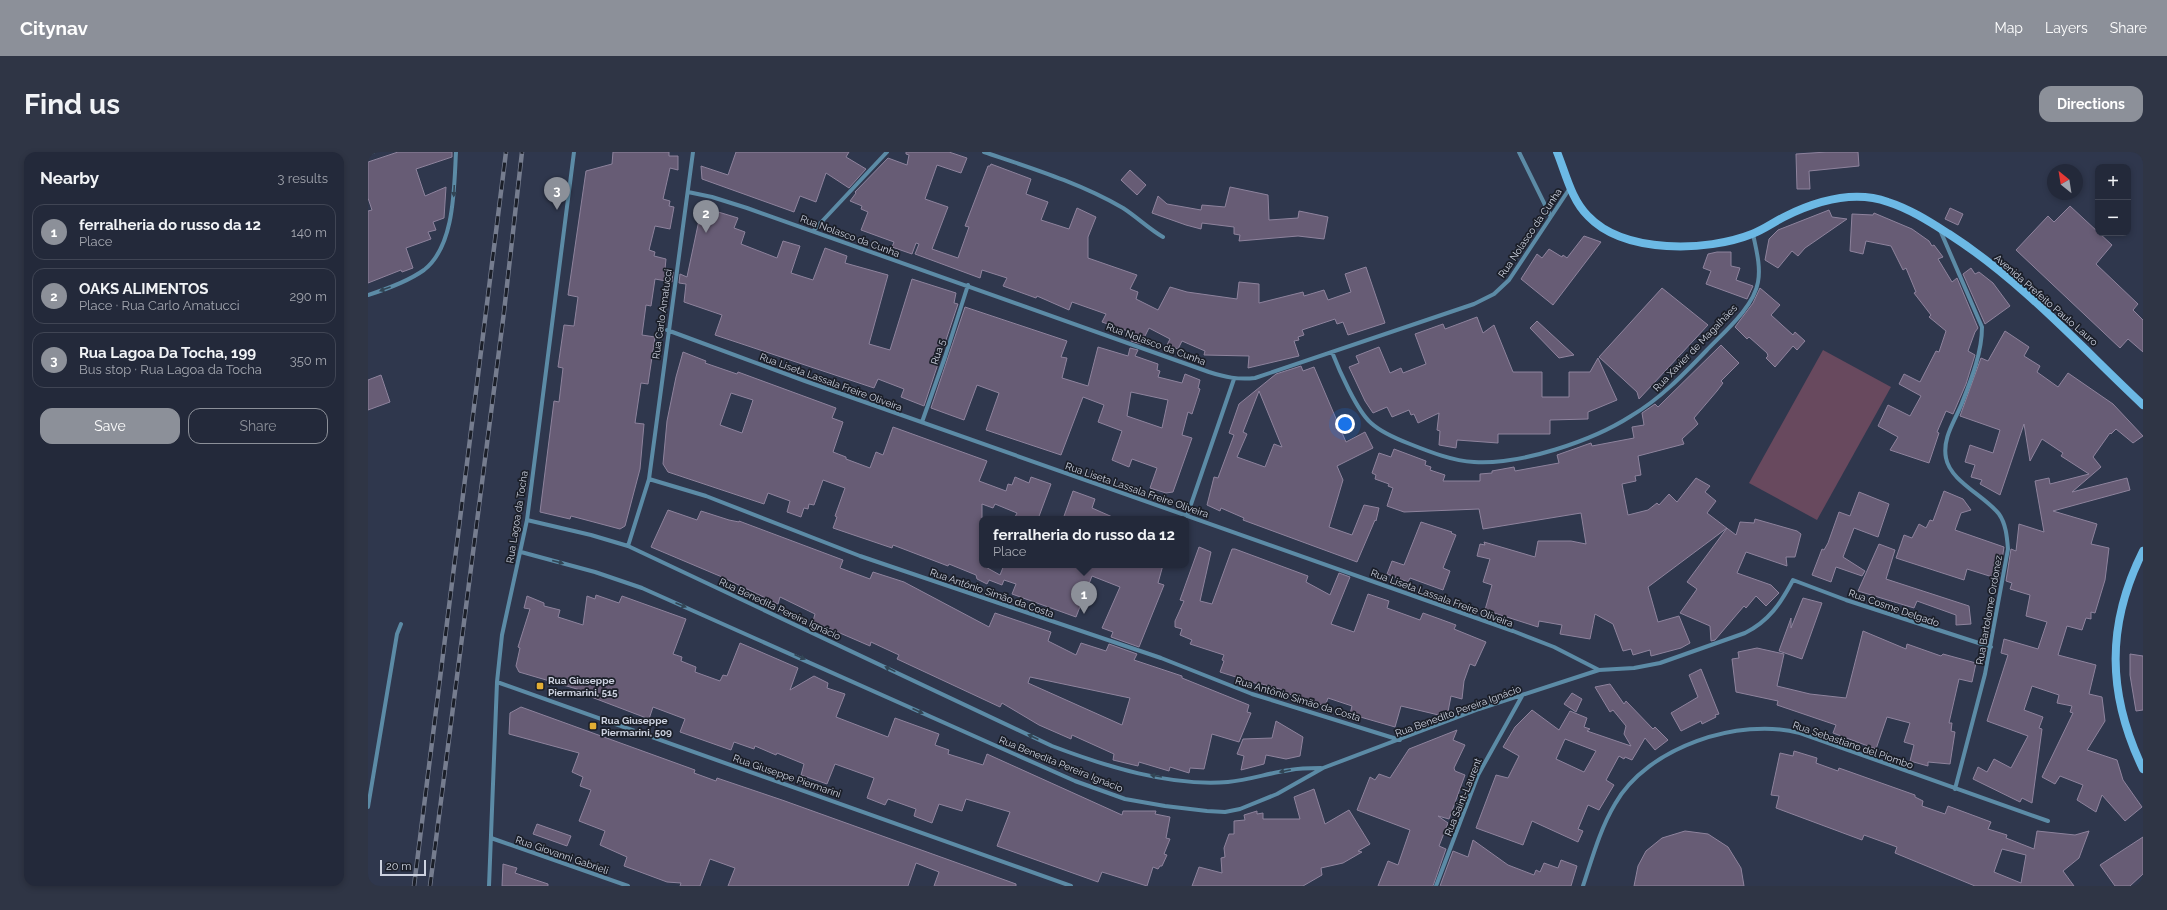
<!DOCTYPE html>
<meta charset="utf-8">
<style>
:root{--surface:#23293a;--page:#2f3545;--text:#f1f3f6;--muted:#a3a6af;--line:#404554;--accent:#8c9099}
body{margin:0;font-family:Raleway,sans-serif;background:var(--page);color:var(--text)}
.controls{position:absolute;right:12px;top:12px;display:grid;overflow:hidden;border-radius:8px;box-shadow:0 2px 6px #0003}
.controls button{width:36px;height:36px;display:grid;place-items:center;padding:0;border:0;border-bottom:1px solid var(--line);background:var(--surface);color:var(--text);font:20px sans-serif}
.compass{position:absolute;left:1679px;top:12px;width:36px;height:36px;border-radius:50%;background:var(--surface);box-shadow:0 2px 6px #0003;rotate:330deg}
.scale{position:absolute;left:12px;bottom:10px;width:46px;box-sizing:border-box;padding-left:4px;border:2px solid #cdd2e0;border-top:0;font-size:11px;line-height:14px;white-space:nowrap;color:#cdd2e0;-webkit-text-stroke:3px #1b1f29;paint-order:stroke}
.you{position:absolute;left:977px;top:272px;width:14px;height:14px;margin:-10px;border:3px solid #fff;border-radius:50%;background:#1a73e8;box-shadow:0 0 0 6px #1a73e833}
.badge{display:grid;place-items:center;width:26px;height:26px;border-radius:50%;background:var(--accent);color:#fff;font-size:13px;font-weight:700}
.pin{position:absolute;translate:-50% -33px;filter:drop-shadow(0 1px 2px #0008)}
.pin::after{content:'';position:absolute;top:21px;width:14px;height:12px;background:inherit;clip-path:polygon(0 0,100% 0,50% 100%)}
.popup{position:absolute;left:611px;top:364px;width:210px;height:52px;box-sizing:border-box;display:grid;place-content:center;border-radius:8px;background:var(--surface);filter:drop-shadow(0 1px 3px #0005);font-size:13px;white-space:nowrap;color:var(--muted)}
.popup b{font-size:15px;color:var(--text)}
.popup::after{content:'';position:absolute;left:50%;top:100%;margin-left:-8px;border:8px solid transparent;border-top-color:var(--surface)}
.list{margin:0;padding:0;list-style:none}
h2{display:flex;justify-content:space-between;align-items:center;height:52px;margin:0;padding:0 16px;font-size:17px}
h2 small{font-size:13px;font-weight:400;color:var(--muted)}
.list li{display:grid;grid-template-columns:26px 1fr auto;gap:12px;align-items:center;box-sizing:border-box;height:56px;margin:0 8px 8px;padding:0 8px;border:1px solid var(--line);border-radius:12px}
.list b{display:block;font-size:15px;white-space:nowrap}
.list p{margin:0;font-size:13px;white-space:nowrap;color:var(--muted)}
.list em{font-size:13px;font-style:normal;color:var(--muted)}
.actions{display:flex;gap:8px;padding:12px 16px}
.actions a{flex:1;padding:9px 0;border:1px solid var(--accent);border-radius:12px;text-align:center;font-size:14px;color:var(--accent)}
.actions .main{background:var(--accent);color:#fff}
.map{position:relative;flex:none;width:1775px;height:734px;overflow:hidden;border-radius:12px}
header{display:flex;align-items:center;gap:24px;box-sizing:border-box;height:56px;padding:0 20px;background:var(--accent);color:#fff}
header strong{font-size:19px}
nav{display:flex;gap:22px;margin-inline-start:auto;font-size:14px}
.intro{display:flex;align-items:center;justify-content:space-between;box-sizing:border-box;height:96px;padding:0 24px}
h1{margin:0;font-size:28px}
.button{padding:10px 18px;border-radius:12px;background:var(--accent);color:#fff;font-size:14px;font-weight:700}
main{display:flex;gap:24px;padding:0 24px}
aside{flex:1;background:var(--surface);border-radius:12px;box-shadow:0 2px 6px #0003}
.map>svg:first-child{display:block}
.green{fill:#68495e}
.building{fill:#675c75;stroke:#8e839d;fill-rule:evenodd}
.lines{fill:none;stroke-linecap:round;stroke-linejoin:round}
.street{stroke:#5c8ba6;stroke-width:4}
.secondary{stroke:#6cb9e5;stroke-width:8}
.rail-casing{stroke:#767d8f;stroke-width:4.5}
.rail{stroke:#1b1f29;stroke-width:3;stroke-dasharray:9;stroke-linecap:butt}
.oneway{fill:#324555}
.poi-dot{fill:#e2ae34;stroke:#1b1f29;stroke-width:1.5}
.labels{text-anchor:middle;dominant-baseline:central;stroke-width:3.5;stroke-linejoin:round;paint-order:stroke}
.street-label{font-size:10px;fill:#cdd2e0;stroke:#1b1f29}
.poi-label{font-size:10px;font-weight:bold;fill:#cdd2e0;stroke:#1b1f29;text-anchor:start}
</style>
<header>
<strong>Citynav</strong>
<nav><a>Map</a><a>Layers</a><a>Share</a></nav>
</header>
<div class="intro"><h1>Find us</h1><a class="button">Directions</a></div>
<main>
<aside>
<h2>Nearby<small>3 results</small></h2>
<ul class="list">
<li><span class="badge">1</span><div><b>ferralheria do russo da 12</b><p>Place</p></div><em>140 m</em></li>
<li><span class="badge">2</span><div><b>OAKS ALIMENTOS</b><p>Place · Rua Carlo Amatucci</p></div><em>290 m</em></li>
<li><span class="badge">3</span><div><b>Rua Lagoa Da Tocha, 199</b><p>Bus stop · Rua Lagoa da Tocha</p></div><em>350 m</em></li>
</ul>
<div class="actions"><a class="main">Save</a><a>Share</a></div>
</aside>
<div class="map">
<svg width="1775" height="734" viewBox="0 0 1775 734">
<rect width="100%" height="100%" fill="#2f374d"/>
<!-- green -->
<path class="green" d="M1455,198L1523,235L1449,368L1381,331Z"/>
<!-- building -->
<path class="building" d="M30,0H84V5L48,17L57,44L78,35L76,66L65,70L68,78L60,80L63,87L38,96L45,116L34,120L33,118L0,131V59L4,58L0,46V10Z
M245,0H301V4H310V18L302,16L295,47L302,49L301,54L306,55L302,77L287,74L281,98L287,100L286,104L298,107L297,117L305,120L304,130L287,127L283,154L278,153L274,183L287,185L280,232L273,231L267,271L276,272L272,317L257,374L252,377L203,364L202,367L172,360L186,249L191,250L195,216L190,215L196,173L206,174L210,145L200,143L218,19L244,12Z
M368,0H481L478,5L498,17L481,36L458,21L448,50L432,44L426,60L334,27L333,14L360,23Z
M538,0H581L599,6L593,21L569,13L557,47L580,55L564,97L590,106L601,75L597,74L620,14H622L623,12L663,27L658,42L680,50L673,68L701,77L709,56L728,65L720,85V106L769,123L762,137L770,140L768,147L790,158L802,135L819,140L869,147L871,130L891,132V151L935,140L936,144L956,138L960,148L983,140L977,122L998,115L1017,171L980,183L975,170L969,172L967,167L934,178L936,183L930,185L931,188L926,189L931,204L880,216L881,204L836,203L837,199L814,189L810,197L799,193L802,187L781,176L773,192L763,189L765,181L734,170L738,162L704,150L701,158L669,144L668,146L635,134L639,126L614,118L612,126L547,102L551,92L548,91L544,102L524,95L526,90L493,78L500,60L493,57L494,54L482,49L488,41L487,40L520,6L539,13L541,3L538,2Z
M1459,0H1490L1491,14L1441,19L1442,37H1429L1428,2Z
M762,18L778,33L769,43L753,28Z
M862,35L900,43L901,68L930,66L931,59L960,65L956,87L930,84L871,89L872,83L866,82V75L834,71L833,77L818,73L784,61L790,44L799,52L833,58L834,53L857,55Z
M1702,54L1744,93L1728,112L1770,152L1765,158L1775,168V200L1760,187L1752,196L1648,98L1680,64L1686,70Z
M1582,56L1595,62L1590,73L1577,67Z
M1461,58L1464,65L1479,67L1437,96L1430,104L1424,99L1410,116L1397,108L1401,87L1410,78Z
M347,59L370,66L366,76L377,80L373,92L409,106L415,89L432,94L423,121L445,128L457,96L479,104L477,111L520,123L501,192L522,198L544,127L588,141L586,151L590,152L556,254L533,245L536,237L510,227L506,236L347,183L354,163L316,150L318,132L311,131L312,122L319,125L331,68L344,72Z
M1506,61L1544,77L1561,89L1564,94L1566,93L1575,105L1570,107L1584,130L1589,126L1610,176L1607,180L1600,199L1607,203L1598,232L1585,262L1578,259L1569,280L1571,281L1561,311L1522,298L1530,285L1510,274L1520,253L1542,264L1553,244L1531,232L1536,222L1552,230L1568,199L1571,200L1578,179L1561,165L1563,163L1546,141L1548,140L1538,116L1535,118L1523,94L1498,89L1495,102L1482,99L1484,62L1505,63Z
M1216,84L1233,90L1185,153L1153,127L1169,102L1174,106L1181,97L1194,105L1195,103L1199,106Z
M1349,100H1363V114L1372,116L1368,128L1385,134L1379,147L1338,132L1343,119L1335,116L1340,102Z
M1603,116L1607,122L1611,120L1625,131L1642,154L1617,172L1595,122Z
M1294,136L1340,173L1271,247L1269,240L1231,205Z
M1392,136L1412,153L1403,163L1425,183L1427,180L1437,189L1429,198L1425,194L1407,215L1398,206L1400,204L1399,201L1381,185L1379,187L1367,175L1385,151Z
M597,155L699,189L693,205L699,206L694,226L720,234L730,195L760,204L762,196L770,198L767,204L790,212L789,218L792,219L790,225L814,231L817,222L832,228L830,236L832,237L824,262L820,260L814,283L824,286L805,340L798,341L782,336L789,316L764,307L761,315L744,308L754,279L730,270L736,253L715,245L693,303L618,278L631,241L609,233L596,268L563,256ZM763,240L800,248L794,276L759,264Z
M1109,165L1115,181L1126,173L1145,220H1174V245H1201V220H1222L1230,206L1249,248L1220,260V267L1182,268V282H1130V291L1089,288L1088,296L1071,293L1072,279L1069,278L1071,261L1050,271L1046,262L1043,263L1041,258L1024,265L1019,255L1005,261L997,249L981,215L991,211L988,204L1011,195L1022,221L1033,216L1035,221L1058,212L1047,182L1075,172L1077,177Z
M1169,169L1206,203L1191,206L1162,176Z
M1637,179L1661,195L1656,204L1672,214L1669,220L1690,235L1700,221L1745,252L1775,284L1765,291L1748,277L1743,282L1742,281L1725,305L1733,315L1704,340L1759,326L1762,338L1685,359L1729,372L1723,392L1741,396L1737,428L1727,461L1723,460V467L1718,466L1714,478L1699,474L1690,503L1728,513L1721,542L1734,545L1737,569L1719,598L1749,608L1755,628L1774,655L1757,669L1734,643L1728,660L1709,648L1715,633L1692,624L1687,632L1674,625L1705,561L1702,560L1704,554L1689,551L1691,543L1664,534L1656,558L1675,565L1671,576L1674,577L1664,651L1654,646L1652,650L1605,627L1610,615L1619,620L1626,607L1643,616L1660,584L1619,569L1640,503L1633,501L1636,487L1670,497L1679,470L1658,464L1662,443L1642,437L1644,431L1638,429L1643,397L1648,399L1651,372L1676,380L1667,329L1681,326L1682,332L1721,322L1693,304L1695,301L1674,287L1662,309L1656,272L1632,343L1612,332L1614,328L1603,325L1607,313L1597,310L1602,293L1625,301L1632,278L1592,264L1613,206L1620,209Z
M1353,193L1371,211L1353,229L1355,231L1349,239L1326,266L1330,272L1314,287L1316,292L1270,304L1273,323L1267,324L1268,329L1254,332L1260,363L1280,358L1289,351L1291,353L1301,342L1309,350L1328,326L1342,334L1337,340L1348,349L1339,361L1368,383L1372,370L1386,371L1387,367L1429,379L1433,382L1427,405H1418L1419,414L1378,400L1369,421L1403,433L1411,441L1398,454L1388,444L1378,456L1376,454L1347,488L1343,489L1342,474L1312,461L1329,437L1319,430L1359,376L1280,435L1290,470L1311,464L1322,491L1313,496L1283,504L1282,498L1265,503L1263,497L1255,499L1245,472L1227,462L1222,487L1192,482L1194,473L1171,469L1170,475L1117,458L1124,433L1115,430L1122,407L1109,404L1112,392L1117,393L1116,390L1167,405L1170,389H1203L1218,392L1213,361L1115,377L1111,357L1036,360L1019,354L1025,336L1020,334L1021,332L1007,327L1008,323L1004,321L1011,301L1023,305L1026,297L1058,309L1057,313L1063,315L1062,318L1077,323L1075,329H1112V322L1124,321V319L1146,315L1147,319L1191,311L1189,303L1223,291L1224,294L1266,286L1264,275L1276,273L1274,261L1287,252L1290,255Z
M315,200L338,209L337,211L369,222L370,220L468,256L464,266L475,270L465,300L478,305V307L502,316L508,300L515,303L525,275L619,309L611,329L638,339L640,332L644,333L647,325L661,331L663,325L683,332L670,367H646L649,361L627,352L625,356L614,352V413L632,423L636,413H795L790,431L796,433L771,495L743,485L745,480L734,476L752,435L724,424L708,465L644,442L648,432L636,428L634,433L621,428L619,432L609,427L608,423L581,412L580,414L525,393L524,396L465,376L469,365L467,364L477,336L455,328L446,353L441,352L440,357L436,356L433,365L419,360L422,349L400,341L396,352L300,320L295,312L299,269L308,225ZM363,241L385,248L374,281L352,273Z
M933,214L935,219L946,215L978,290L997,280L1005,296L969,314L975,328L961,375L984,383L996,353L1011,356L1008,369L1007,368L989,410L875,368L876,366L853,356L852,359L839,353L846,325L850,326L866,283L861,281L871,252L908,222ZM891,239L914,295L906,292L897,315L869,305L879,282L875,280Z
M13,223L22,250L0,258V228Z
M705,339L727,347L724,356L749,367H695Z
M1576,339L1595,347L1603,358L1593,361L1587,378L1636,395L1631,427L1599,417L1596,428L1528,406L1536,383L1544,386L1551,372L1558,376L1562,368L1565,369Z
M1491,340L1521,352L1510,385L1486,376L1475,405L1497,419L1494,424L1468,415L1463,430L1444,423L1454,397L1456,398L1460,391L1471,360L1482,364Z
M300,358L329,368L333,359L361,368L371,370V369L475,408L472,416L502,427L505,420L536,430L621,475L627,461L683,480L680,489L708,503L713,491L738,499L741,492L769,502L766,508L814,524V526L881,553L879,560L883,561L871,590L844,582L836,617L822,616L821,621L802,615L801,619L771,610L770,614L745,608L746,602L704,583L703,587L671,573L634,551L632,555L572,527L529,507L531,503L503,490L502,494L451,472L445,469L447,462L412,445L410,452L354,425L283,395ZM662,525L762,546L754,573L660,531Z
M1053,370L1084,380L1083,381L1088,383L1075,416L1082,419L1075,438L1042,426L1040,430L1019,422L1024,409L1036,413Z
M1511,392L1527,398L1518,427L1601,454L1603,472L1588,473V463L1549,449L1546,456L1490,439Z
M831,395L843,400L832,449L844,452L864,397H867L940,424L938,430L962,443L971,421L982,425L963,472L986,480L1000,442L1021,449L1019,456L1052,468L1055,461L1069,466L1088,473L1086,477L1118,490L1107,514L1102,512L1096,529L1094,547L1083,544L1079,565L1033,554L1027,575L982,562L984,554L960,546L957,554L915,540V538L890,531V532L852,520L856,509L854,508L856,503L822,492L824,488L812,483L814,477L807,475V469L816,449L812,448Z
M228,443L251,451L254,444L318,467L305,502L314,505L313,509L328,515L327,520L352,529L355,523L359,524L372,491L430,516L422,538L446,524L460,531L459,536L477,542L468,565L520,585L527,566L571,582L567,593L581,598L580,602L615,613L619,602L754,663L755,659H788L787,662L802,665L798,686L802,687L796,702L799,703L794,714H792L790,717L785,715L779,734L734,720L730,730L629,694L642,660L598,647L594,659L571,652L564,671L546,664L548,657L520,647L517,653L499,646L506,626L467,612L459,632L433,623L436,612L409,601L408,603L387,594L386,597L366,590L363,598L312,580L317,567L285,555L281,567L218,543L219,540L151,520L148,514L152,496L150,495L162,457L156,456L159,444L176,451V454L192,458L190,465L215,473L219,444L227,447Z
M1435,446L1454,451L1434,507L1411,499L1423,466V476Z
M1495,479L1538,497L1539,492L1573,504L1575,502L1608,511L1604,530L1591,527L1581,571H1584L1583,579L1587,580L1582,612L1560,610V614L1542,609L1546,593L1536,590L1542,571L1519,565L1508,597L1465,581L1468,573L1409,553L1410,549L1368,540L1364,507L1371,506L1370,500L1389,496L1416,502L1409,534L1442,542L1478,546Z
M1762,502L1775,504V558L1768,559L1762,523Z
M1333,517L1351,562L1347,563L1348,565L1334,572L1333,569L1313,579L1303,561L1330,545L1321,523Z
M1242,532L1256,552L1258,549L1285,577L1287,575L1300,588L1287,598L1277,586L1264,608L1257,605L1256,607L1251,604L1238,628L1246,633L1231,658L1220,653L1210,677L1215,679L1210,690L1164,669L1155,693L1108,676L1128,623L1140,626L1151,604L1135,595L1147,575L1164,558L1191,578L1202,559L1219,566L1216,575L1222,577L1219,579L1263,594L1256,582L1258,574L1245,558L1242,560L1227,535ZM1197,587L1228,599L1216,620L1188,607Z
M1204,541L1214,547L1208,560L1196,552Z
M153,555L327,618L326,621L348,629L349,626L414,648L648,732V734H566L571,720L548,711L540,734H360L367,716L342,707L332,734H312L313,731L299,730L256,714L259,705L232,693L237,679L211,669L223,638L212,634L215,625L204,620L211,601L141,582L142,561Z
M908,569L935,585L932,604L918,607L898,603L896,612L873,618L876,604L869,602L875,587L904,586Z
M1089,578L1085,588L1097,593L1086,616L1087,619L1097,623L1081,667L1070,664L1080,671L1071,694L1078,697L1065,734H1010L1020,709L1030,713L1042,678L989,658L1002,625L1007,628L1011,622L1022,626L1041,597Z
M1426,599L1449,606L1448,611L1470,619L1471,616L1547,643V645L1555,649L1554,654L1577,662L1580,654L1623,670L1620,677L1639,683L1638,686L1666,697L1669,679L1707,683L1721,679L1711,706L1695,719L1706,734H1607L1527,701L1529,695L1496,683L1494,688L1408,656L1411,644L1403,643L1412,601L1425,604ZM1634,697L1658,703L1653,731L1626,720Z
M946,637L957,672L981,658L1002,692L990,699L994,700L975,711L953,716L954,723L935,734H824L831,715L854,721L853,706L857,705L856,696L861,682H866V669L877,668L876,663L889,659V662L895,661V667H932L926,645Z
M169,672L203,684L199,694L165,682Z
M1317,679L1340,682L1360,695L1373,716L1376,734H1266L1270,714L1278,699L1294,686Z
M1775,685V722L1762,734H1747L1732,713Z
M1105,688L1140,713L1166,723L1168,718L1172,720L1176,711L1190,716L1193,708L1209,714L1203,734H1072L1085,699L1100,705Z
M135,712L149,716L147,721L180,732V734H134Z"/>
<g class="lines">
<!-- street -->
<path class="street" d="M616,0C663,16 712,31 755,56C769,65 781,77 795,85
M1151,0L1182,63
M0,2L5,0
M320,40L344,45L379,56L841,220C857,225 870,228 887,226L1106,152L1126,142L1141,128L1202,36
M1572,78L1614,175C1614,201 1603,228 1594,251C1587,269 1574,286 1578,306C1582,329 1617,344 1631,362C1638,372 1639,385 1640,397L1617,522L1587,637
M445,79L519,0
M0,143C19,137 39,130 56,118C87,94 86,35 88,0
M299,178L437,229L1145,479L1186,495L1231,518
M964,200C971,218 989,259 1003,271C1014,281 1029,287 1042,292C1062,300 1085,309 1106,310C1153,313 1224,289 1263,264C1292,247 1315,223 1338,199C1355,181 1386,155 1390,130C1393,114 1388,97 1385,82
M554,270L577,205L600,133
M281,327L338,344L492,404L793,506L884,542L1032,588
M819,364L866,227
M159,368L223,383L260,394L684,594C737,614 803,635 860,630C881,628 901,621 922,618C932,616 943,616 953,616
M260,394L281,327L325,0
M153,400L227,420L274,436L707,629L757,647L797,654L839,659L857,660L872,657L909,642L955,616L1111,557L1231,518L1266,516L1292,511L1377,481C1401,469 1413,451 1425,428L1478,448L1623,495
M129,530L703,734
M0,655L29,482L33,472
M123,686L260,734
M121,734L129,530L134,483L159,368L206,0
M1068,734L1110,623L1154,544
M1215,734C1224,707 1232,677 1247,652C1279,595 1371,565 1432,581L1680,669"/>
<!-- secondary -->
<path class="secondary" d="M1189,0C1198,22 1203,47 1220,64C1256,102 1339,100 1384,82C1395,78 1406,70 1416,65C1448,49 1486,38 1520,50C1542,57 1562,70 1581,82C1654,129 1712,194 1775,253
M1775,399C1738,473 1739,542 1775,617"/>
<defs>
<path id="rail" d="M46,734L138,0
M62,734L136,160L154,0"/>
</defs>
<!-- rail casing -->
<use href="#rail" class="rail-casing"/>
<!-- rail -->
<use href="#rail" class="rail"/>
</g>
<!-- one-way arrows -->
<defs><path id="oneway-solid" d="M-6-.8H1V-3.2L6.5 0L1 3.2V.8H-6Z"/></defs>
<g class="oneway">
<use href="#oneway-solid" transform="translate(86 39) rotate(93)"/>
<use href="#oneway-solid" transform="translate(17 137) rotate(160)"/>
<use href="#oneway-solid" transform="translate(190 410) rotate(15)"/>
<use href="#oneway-solid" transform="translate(313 453) rotate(23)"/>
<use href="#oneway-solid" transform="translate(432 505) rotate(24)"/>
<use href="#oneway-solid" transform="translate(522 517) rotate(-154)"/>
<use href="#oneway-solid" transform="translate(550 559) rotate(24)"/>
<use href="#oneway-solid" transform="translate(665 585) rotate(-155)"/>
<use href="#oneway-solid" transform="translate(917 619) rotate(168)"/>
<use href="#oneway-solid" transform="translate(788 624) rotate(-170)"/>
</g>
<!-- markers -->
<g class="poi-dot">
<rect x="168" y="530" width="8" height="8" rx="2"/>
<rect x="221" y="570" width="8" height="8" rx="2"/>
</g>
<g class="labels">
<!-- street labels -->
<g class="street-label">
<text transform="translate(1162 81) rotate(-56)">Rua Nolasco da Cunha</text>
<text transform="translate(482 84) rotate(20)">Rua Nolasco da Cunha</text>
<text transform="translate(1678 148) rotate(41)">Avenida Prefeito Paulo Lauro</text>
<text transform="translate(294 162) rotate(-82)">Rua Carlo Amatucci</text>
<text transform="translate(788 192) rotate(20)">Rua Nolasco da Cunha</text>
<text transform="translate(1327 196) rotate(-46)">Rua Xavier de Magalhães</text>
<text transform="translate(570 200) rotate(-72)">Rua 5</text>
<text transform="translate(463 230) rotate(20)">Rua Liseta Lassala Freire Oliveira</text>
<text transform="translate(769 338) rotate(19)">Rua Liseta Lassala Freire Oliveira</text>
<text transform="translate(149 365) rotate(-81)">Rua Lagoa da Tocha</text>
<text transform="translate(624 441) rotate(19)">Rua Antônio Simão da Costa</text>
<text transform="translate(1074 446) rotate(20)">Rua Liseta Lassala Freire Oliveira</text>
<text transform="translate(1526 456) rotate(19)">Rua Cosme Delgado</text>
<text transform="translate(412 457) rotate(25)">Rua Benedita Pereira Ignácio</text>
<text transform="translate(1621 458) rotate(-80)">Rua Bartolome Ordonez</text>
<text transform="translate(930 547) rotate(17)">Rua Antônio Simão da Costa</text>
<text transform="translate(1090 559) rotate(-20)">Rua Benedito Pereira Ignácio</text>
<text transform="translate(1485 593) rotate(19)">Rua Sebastiano del Piombo</text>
<text transform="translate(693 612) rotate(22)">Rua Benedita Pereira Ignácio</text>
<text transform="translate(419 624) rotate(19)">Rua Giuseppe Piermarini</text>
<text transform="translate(1095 645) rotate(-68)">Rua Saint-Laurent</text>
<text transform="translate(194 703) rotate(19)">Rua Giovanni Gabrieli</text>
</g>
<!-- poi labels -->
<g class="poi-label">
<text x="180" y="528">Rua Giuseppe<tspan x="180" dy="12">Piermarini, 515</tspan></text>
<text x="233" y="568">Rua Giuseppe<tspan x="233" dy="12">Piermarini, 509</tspan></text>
</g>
</g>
</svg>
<div class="controls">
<button>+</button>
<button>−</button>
</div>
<svg class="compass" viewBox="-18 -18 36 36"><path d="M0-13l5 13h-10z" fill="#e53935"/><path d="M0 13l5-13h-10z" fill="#a3a6af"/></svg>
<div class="scale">20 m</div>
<div class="you"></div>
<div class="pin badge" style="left:716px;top:462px">1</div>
<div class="popup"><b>ferralheria do russo da 12</b>Place</div>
<div class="pin badge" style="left:338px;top:81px">2</div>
<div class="pin badge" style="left:189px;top:58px">3</div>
</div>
</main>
